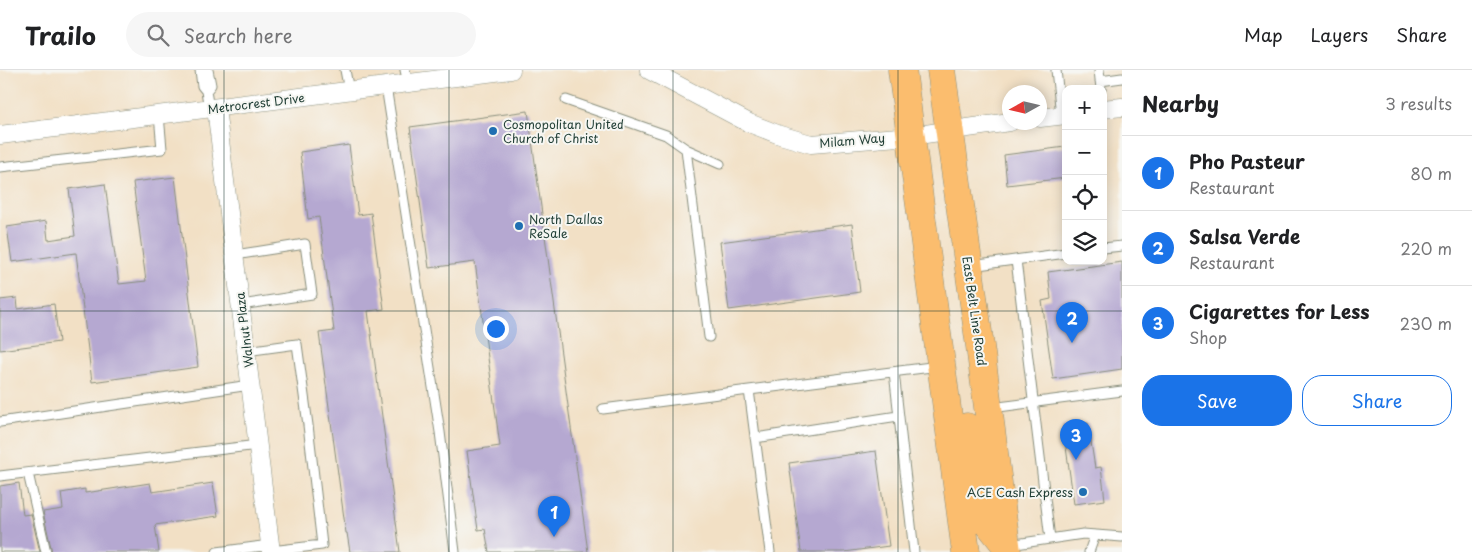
<!DOCTYPE html>
<meta charset="utf-8">
<style>
:root{--surface:#fff;--page:#f6f6f6;--text:#202124;--muted:#757577;--line:#e0e0e0;--accent:#1a73e8}
body{margin:0;font-family:"Playpen Sans",sans-serif;background:var(--page);color:var(--text)}
.controls{position:absolute;right:15px;top:15px;display:grid;overflow:hidden;border-radius:10px;box-shadow:0 2px 12px #0003}
.controls button{width:45px;height:45px;display:grid;place-items:center;padding:0;border:0;border-bottom:1px solid var(--line);background:var(--surface);color:var(--text);font:25px sans-serif}
.compass{position:absolute;left:1002px;top:15px;width:45px;height:45px;border-radius:50%;background:var(--surface);box-shadow:0 2px 12px #0003;rotate:262deg}
.you{position:absolute;left:495px;top:258px;width:18px;height:18px;margin:-12px;border:4px solid #fff;border-radius:50%;background:#1a73e8;box-shadow:0 0 0 8px #1a73e833}
.badge{display:grid;place-items:center;width:32px;height:32px;border-radius:50%;background:var(--accent);color:#fff;font-size:16px;font-weight:700}
.pin{position:absolute;translate:-50% -41px;filter:drop-shadow(0 1px 2px #0008)}
.pin::after{content:'';position:absolute;top:26px;width:18px;height:15px;background:inherit;clip-path:polygon(0 0,100% 0,50% 100%)}
.list{margin:0;padding:0;list-style:none}
h2{display:flex;justify-content:space-between;align-items:center;height:65px;margin:0;padding:0 20px;font-size:21px}
h2 small{font-size:16px;font-weight:400;color:var(--muted)}
.list li{display:grid;grid-template-columns:32px 1fr auto;gap:15px;align-items:center;box-sizing:border-box;height:75px;padding:0 20px;border-top:1px solid var(--line)}
.list b{display:block;font-size:19px;white-space:nowrap}
.list p{margin:0;font-size:16px;white-space:nowrap;color:var(--muted)}
.list em{font-size:16px;font-style:normal;color:var(--muted)}
.actions{display:flex;gap:10px;padding:15px 20px}
.actions a{flex:1;padding:11px 0;border:1px solid var(--accent);border-radius:20px;text-align:center;font-size:18px;color:var(--accent)}
.actions .main{background:var(--accent);color:#fff}
.icon{flex:none;width:28px;height:28px;fill:none;stroke:currentColor;stroke-width:2;stroke-linecap:round;stroke-linejoin:round}
.map{position:relative;flex:none;width:1122px;height:482px;overflow:hidden}
header{display:flex;align-items:center;gap:30px;box-sizing:border-box;height:70px;padding:0 25px;background:var(--surface);border-bottom:1px solid var(--line)}
header strong{font-size:24px}
nav{display:flex;gap:28px;margin-inline-start:auto;font-size:18px}
.search{width:350px;height:45px;background:var(--page);display:flex;align-items:center;gap:12px;box-sizing:border-box;padding:0 18px;border-radius:28px;color:var(--muted);font-size:19px}
main{display:flex}
aside{flex:1;background:var(--surface)}
.map>svg:first-child{display:block}
.building{fill:#b5a8d1}
.lines{fill:none;stroke-linecap:round;stroke-linejoin:round}
.service-casing{stroke:#888e7c;stroke-width:11}
.minor-casing{stroke:#888e7c;stroke-width:19}
.primary-casing{stroke:#888e7c;stroke-width:29}
.service{stroke:#fff;stroke-width:9}
.minor{stroke:#fff;stroke-width:18}
.primary{stroke:#fbbd6e;stroke-width:28}
.grid{fill:none;stroke:#1f3d34;stroke-width:1;stroke-opacity:0.55}
.poi-dot{fill:#1f6fb2;stroke:#f6f6f2;stroke-width:2}
.labels{text-anchor:middle;dominant-baseline:central;stroke-width:4;stroke-linejoin:round;paint-order:stroke}
.street-label{font-size:12px;fill:#1f3d34;stroke:#f6f6f2}
.poi-label{font-size:12px;fill:#1f3d34;stroke:#f6f6f2;text-anchor:start}
</style>
<header>
<strong>Trailo</strong>
<div class="search"><svg class="icon" aria-label="search" viewBox="0 0 24 24"><circle cx="10" cy="10" r="6"/><path d="M15 15l6 6"/></svg>Search here</div>
<nav><a>Map</a><a>Layers</a><a>Share</a></nav>
</header>
<main>
<div class="map">
<svg width="1122" height="482" viewBox="0 0 1122 482">
<rect width="100%" height="100%" fill="#f6f6f2"/>
<filter id="ink" filterUnits="userSpaceOnUse"><feTurbulence type="fractalNoise" baseFrequency=".02" numOctaves="2"/><feDisplacementMap in="SourceGraphic" scale="10" xChannelSelector="R" yChannelSelector="G"/><feConvolveMatrix kernelMatrix="1 2 1 2 8 2 1 2 1" color-interpolation-filters="sRGB"/></filter>
<filter id="wash" filterUnits="userSpaceOnUse"><feTurbulence type="fractalNoise" baseFrequency=".0096" numOctaves="4" result="noise"/><feDisplacementMap in="SourceGraphic" scale="20" xChannelSelector="R" yChannelSelector="G"/><feGaussianBlur stdDeviation="1.12" result="paint"/><feColorMatrix in="noise" values="0 0 0 0 0 0 0 0 0 0 0 0 0 0 0 0 0 1.4 0 .05"/><feComposite in="paint" operator="in"/></filter>
<g filter="url(#wash)">
<rect width="100%" height="100%" fill="#f2e0c5"/>
<g id="blocks">
<!-- building -->
<path class="building" d="M528,41L583,446L588,482H489L485,459L478,460L467,381L500,376L475,192L429,198L410,57Z
M349,75L358,145L371,143L384,239L368,241L400,482H350L347,463H346L319,263L334,261L319,147L308,149L300,82Z
M1065,77L1066,108L1007,115L1004,85Z
M175,107L198,297L92,312L76,183L12,192L7,157L46,151L48,170L75,166L69,119L105,114L119,214L146,211L133,112Z
M852,154L860,222L729,240L720,172Z
M1122,192V299L1053,309L1042,231L1051,229L1048,202Z
M17,228L18,239L54,234L59,272L0,280V230Z
M1088,353L1095,398L1101,397L1105,430L1074,434L1063,356Z
M876,381L889,476L844,482H801L789,393Z
M19,413L23,445L31,444L40,482H0V416Z
M150,413L152,422L213,413L218,446L155,455L159,482H52L43,442L63,439L61,423L85,419V423Z"/>
</g>
</g>
<g filter="url(#ink)">
<use href="#blocks" fill-opacity="0" stroke="#888e7c" stroke-width="1"/>
<g class="lines">
<defs>
<path id="service" d="M200,0L202,16L206,21L209,39
M345,0L349,21
M405,0L408,13
M1056,0L1061,45
M1099,0L1101,19
M1100,11L1122,8
M386,16L440,362L455,482
M206,21L211,15L208,0
M566,30L666,65L686,79L720,94
M686,79L709,267
M0,97L162,79L159,45
M1103,178L1122,176
M235,185L305,174L312,224L241,235
M1016,190L1050,469
M971,196L1066,183
M246,281L297,274L308,355L322,475L271,481
M894,302L914,482
M991,338L1122,321
M603,339L749,320
M0,352L250,315
M755,368L898,346
M28,403L46,482
M0,406L258,375
M1009,475L1083,464L1122,467
M217,482L270,475
M770,482L749,320L939,296
M1089,482L1095,465"/>
<path id="minor" d="M649,0L749,53L780,65L811,74L911,66L1010,52
M216,38L271,482
M1103,39L1122,37
M1040,48L1066,45
M0,65L511,0"/>
<path id="primary" d="M902,0L966,482
M941,0L980,276L1007,482
M967,357L975,400L978,440L1005,474"/>
</defs>
<!-- service casing -->
<use href="#service" class="service-casing"/>
<!-- minor casing -->
<use href="#minor" class="minor-casing"/>
<!-- primary casing -->
<use href="#primary" class="primary-casing"/>
<!-- service -->
<use href="#service" class="service"/>
<!-- minor -->
<use href="#minor" class="minor"/>
<!-- primary -->
<use href="#primary" class="primary"/>
</g>
</g>
<!-- grid -->
<path class="grid" d="M224,0V482M449,0V482M673,0V482M898,0V482M0,241H1122"/>
<!-- markers -->
<g class="poi-dot">
<circle cx="493" cy="61" r="5"/>
<circle cx="519" cy="156" r="5"/>
<circle cx="1083" cy="422" r="5"/>
</g>
<g class="labels">
<!-- street labels -->
<g class="street-label">
<text transform="translate(256 33) rotate(-7)">Metrocrest Drive</text>
<text transform="translate(852 70) rotate(-5)">Milam Way</text>
<text transform="translate(975 241) rotate(82)">East Belt Line Road</text>
<text transform="translate(244 260) rotate(-97)">Walnut Plaza</text>
</g>
<!-- poi labels -->
<g class="poi-label">
<text x="503" y="54">Cosmopolitan United<tspan x="503" dy="14">Church of Christ</tspan></text>
<text x="529" y="149">North Dallas<tspan x="529" dy="14">ReSale</tspan></text>
<text x="1073" y="422" text-anchor="end">ACE Cash Express</text>
</g>
</g>
</svg>
<div class="controls">
<button>+</button>
<button>−</button>
<button><svg class="icon" aria-label="locate" viewBox="0 0 24 24"><circle cx="12" cy="12" r="6"/><path d="M12 2v4M12 18v4M2 12h4M18 12h4"/></svg></button>
<button><svg class="icon" aria-label="layers" viewBox="0 0 24 24"><path d="M12 4l9 5-9 5-9-5zM3 14l9 5 9-5"/></svg></button>
</div>
<svg class="compass" viewBox="-18 -18 36 36"><path d="M0-13l5 13h-10z" fill="#e53935"/><path d="M0 13l5-13h-10z" fill="#757577"/></svg>
<div class="you"></div>
<div class="pin badge" style="left:554px;top:467px">1</div>
<div class="pin badge" style="left:1072px;top:273px">2</div>
<div class="pin badge" style="left:1076px;top:390px">3</div>
</div>
<aside>
<h2>Nearby<small>3 results</small></h2>
<ul class="list">
<li><span class="badge">1</span><div><b>Pho Pasteur</b><p>Restaurant</p></div><em>80 m</em></li>
<li><span class="badge">2</span><div><b>Salsa Verde</b><p>Restaurant</p></div><em>220 m</em></li>
<li><span class="badge">3</span><div><b>Cigarettes for Less</b><p>Shop</p></div><em>230 m</em></li>
</ul>
<div class="actions"><a class="main">Save</a><a>Share</a></div>
</aside>
</main>
